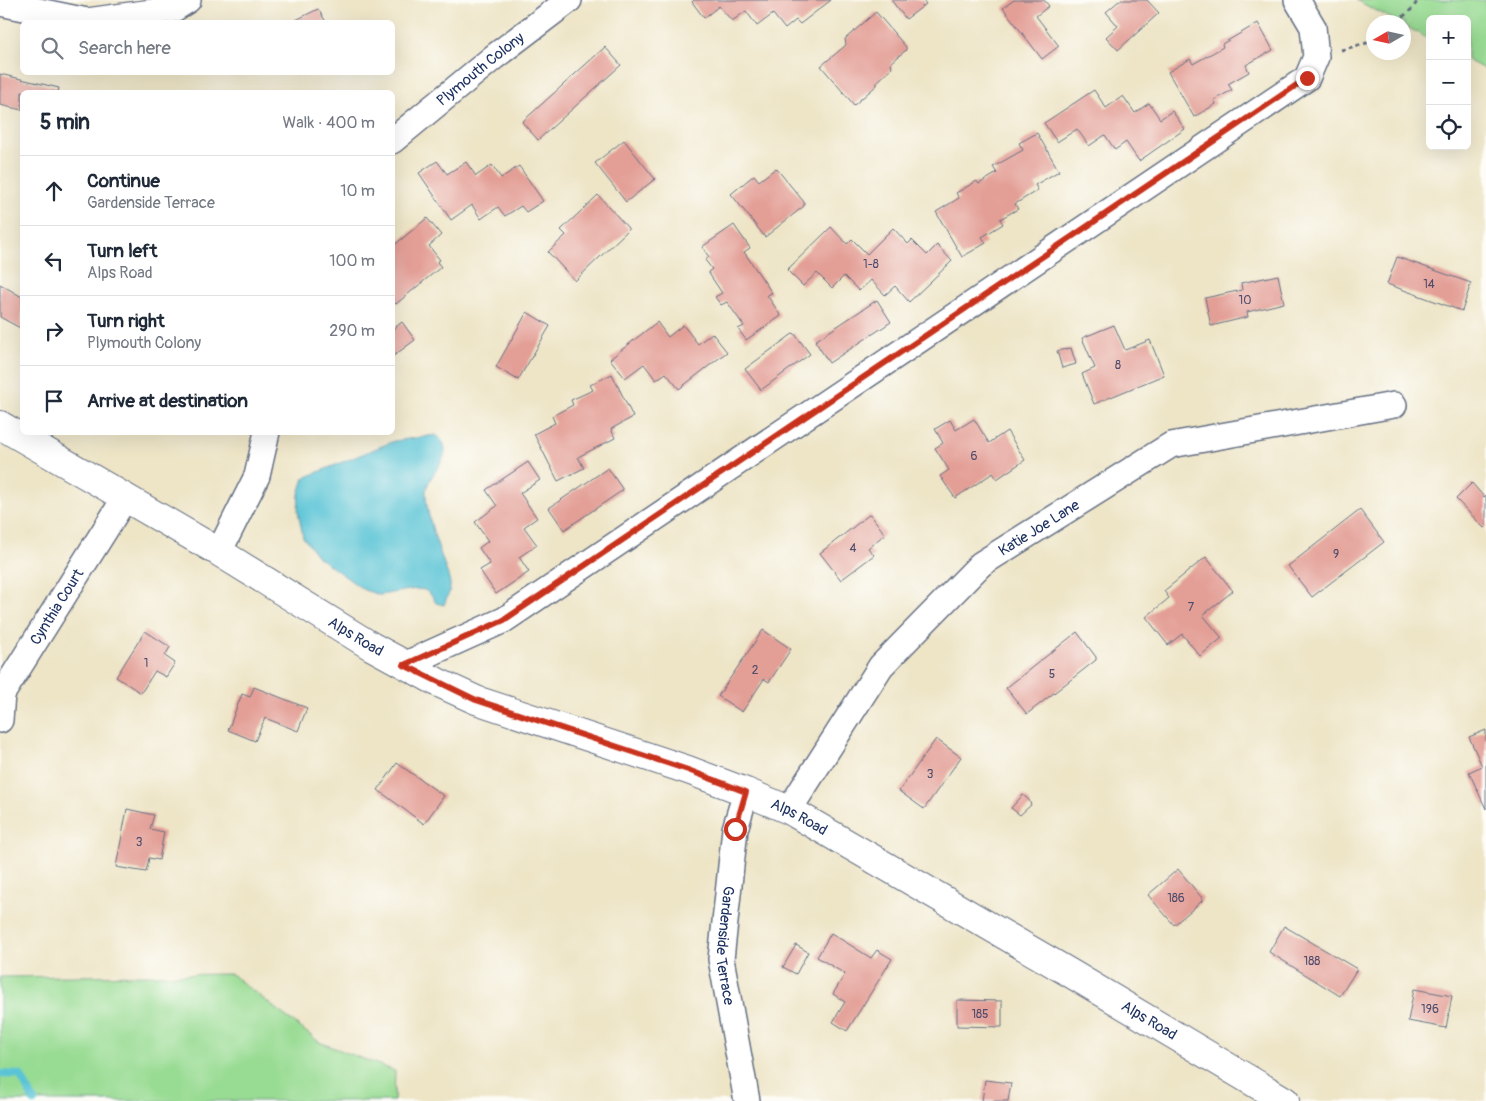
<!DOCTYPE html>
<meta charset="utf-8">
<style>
:root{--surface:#fff;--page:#f6f6f7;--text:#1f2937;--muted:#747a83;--line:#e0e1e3}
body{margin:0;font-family:Pangolin,sans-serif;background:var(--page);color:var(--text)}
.controls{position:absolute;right:15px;top:15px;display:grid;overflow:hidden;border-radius:8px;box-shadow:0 5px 20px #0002}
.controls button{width:45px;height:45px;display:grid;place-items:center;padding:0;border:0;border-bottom:1px solid var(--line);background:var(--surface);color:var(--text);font:25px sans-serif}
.compass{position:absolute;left:1366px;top:15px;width:45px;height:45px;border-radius:50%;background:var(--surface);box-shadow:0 5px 20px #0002;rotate:261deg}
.stop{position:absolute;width:15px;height:15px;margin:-11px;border:4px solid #c8321e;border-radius:50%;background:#fff}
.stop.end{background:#c8321e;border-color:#fff;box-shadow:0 1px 5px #0008}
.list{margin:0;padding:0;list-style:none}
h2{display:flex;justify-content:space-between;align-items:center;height:65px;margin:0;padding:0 20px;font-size:21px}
h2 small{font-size:16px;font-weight:400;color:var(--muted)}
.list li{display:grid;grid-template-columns:32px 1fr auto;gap:15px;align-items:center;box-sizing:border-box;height:70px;padding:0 20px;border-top:1px solid var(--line)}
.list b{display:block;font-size:19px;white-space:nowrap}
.list p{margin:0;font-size:16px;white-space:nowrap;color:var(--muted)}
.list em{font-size:16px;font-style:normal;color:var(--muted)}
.icon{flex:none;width:28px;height:28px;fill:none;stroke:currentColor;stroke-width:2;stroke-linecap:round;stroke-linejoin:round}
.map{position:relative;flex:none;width:1486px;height:1101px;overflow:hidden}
.search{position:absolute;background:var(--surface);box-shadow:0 5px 20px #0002;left:20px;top:20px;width:375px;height:55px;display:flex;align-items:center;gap:12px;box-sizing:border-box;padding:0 18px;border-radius:8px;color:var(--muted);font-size:19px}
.panel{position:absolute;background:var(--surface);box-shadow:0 5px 20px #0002;left:20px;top:90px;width:375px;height:345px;border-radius:8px}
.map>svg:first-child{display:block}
.green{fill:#98db93;stroke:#5a8578}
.water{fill:#5ac4d6;stroke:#3a7a9a}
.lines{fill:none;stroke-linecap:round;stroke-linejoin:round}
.stream{stroke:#5ac4d6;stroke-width:8}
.building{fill:#e39f96}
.minor-casing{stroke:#656f83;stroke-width:28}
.tertiary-casing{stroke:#656f83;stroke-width:30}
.path{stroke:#656f83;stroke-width:3;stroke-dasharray:4 4;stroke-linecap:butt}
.minor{stroke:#fff;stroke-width:25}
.tertiary{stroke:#fff;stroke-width:28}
.route{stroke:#c8321e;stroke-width:6}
.labels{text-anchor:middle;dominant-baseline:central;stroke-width:4;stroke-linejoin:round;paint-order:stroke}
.number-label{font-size:12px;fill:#4d4b6c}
.street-label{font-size:15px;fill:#1b2f5e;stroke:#fdfcf7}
</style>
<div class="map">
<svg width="1486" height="1101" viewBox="0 0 1486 1101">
<rect width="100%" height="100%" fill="#fdfcf7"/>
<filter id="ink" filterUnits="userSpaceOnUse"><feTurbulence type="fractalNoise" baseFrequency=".02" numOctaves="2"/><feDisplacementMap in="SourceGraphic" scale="10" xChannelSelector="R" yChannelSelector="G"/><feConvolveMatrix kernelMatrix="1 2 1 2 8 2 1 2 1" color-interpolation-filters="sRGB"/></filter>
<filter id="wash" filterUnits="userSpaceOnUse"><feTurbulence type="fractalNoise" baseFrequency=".0096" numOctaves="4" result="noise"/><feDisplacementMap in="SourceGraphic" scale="20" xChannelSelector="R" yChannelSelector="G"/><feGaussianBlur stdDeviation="1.12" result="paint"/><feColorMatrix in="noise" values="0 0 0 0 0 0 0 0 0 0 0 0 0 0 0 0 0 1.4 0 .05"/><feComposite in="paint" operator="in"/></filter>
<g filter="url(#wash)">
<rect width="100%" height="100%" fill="#eee5c7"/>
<!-- green -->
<path class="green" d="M1356,0H1486V70L1467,60V19H1430V40L1404,25V22H1398Z
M231,974L319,1042L395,1071L394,1101H0V977Z"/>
<!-- water -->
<path class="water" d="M436,435C461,454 426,472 426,493C426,516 437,542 444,564C446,571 451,580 450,587C450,593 446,599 444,605L436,603L432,596L425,590L416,589L380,595L364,590L318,557L303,537L298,511L299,494L304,478L394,441Z"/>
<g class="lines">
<!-- stream -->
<path class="stream" d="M0,1074L20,1075L34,1101"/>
</g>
<g id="blocks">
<!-- building -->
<path class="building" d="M694,0H831L800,24L796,20L785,29L773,14L757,26L746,11L732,21L719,6L704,18L692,2Z
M891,0H923L926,4L906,19Z
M1014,0H1044L1049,6L1036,16L1059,46L1042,59L1003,8Z
M1120,0H1147L1159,13L1118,50L1106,37L1118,26L1106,12Z
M318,9L326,22H292Z
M876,12L906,47V50L891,63L892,68L877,82V85L854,105L821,66L846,45L845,39Z
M1258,23L1273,50L1246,65L1249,72L1228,84L1232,90L1214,100L1216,104L1194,117L1168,72L1190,59L1193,64L1223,47L1222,44Z
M605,47L621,65L538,140L522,122Z
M0,74L59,88L58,92H22V110L0,105Z
M1094,90L1106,108L1123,96L1135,113L1149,103L1160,119L1172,111L1185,129L1139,161L1126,142L1115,150L1105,135L1089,146L1077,129L1057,142L1044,123Z
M1037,133L1059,171L1035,185L1038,190L1015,204L1018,209L1000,219L1003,224L982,237L986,243L962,257L936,212L959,198L956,193L977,181L979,184L997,173L993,167L1023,150L1019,143Z
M624,140L655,179L626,202L595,163Z
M437,161L447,174L466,162L476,176L492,165L501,178L519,166L543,201L526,212L521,206L505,216L498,207L481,219L472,205L451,220L419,173Z
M776,168L804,202V206L765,237L731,194L754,175L759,181Z
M598,195L628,228V230L575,281L548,252L566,235L561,230Z
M427,218L441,235L429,246L440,260L437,262L441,267L396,304L392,300V273L395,271L392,268V247Z
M734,225L750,248L744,252L772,293L767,295L781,316L746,340L738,329L744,326L727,302L721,305L715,297L722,293L708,272L712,269L705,260L709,257L702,247Z
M831,227L847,244L852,239L867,254L893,228L908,244L912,240L927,255L937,245L952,261L909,302L895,286L885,295L871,280L859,291L844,276L832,288L817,273L803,286L787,270Z
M1397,257L1471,283L1462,311L1387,284Z
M1278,275L1284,303L1247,312L1248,317L1211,326L1205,298L1242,290L1241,283Z
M0,284L22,297V329L0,317Z
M877,300L891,322L829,363L815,341Z
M527,312L550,326L518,380L496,367Z
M402,322L415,340L392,357V330Z
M657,322L668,337L683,325L698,344L712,333L727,352L679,389L666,373L656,380L644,364L625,378L610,359Z
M1114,325L1125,350L1150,340L1164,375L1094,404L1082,374L1095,368L1082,338Z
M794,333L810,354L761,390L745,369Z
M1071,348L1076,364L1062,368L1057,351Z
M612,374L633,417L611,429L615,438L578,457L584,468L558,481L534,434L555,423L552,416L573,405L571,400L593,390L590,385Z
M974,419L989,443L1007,431L1025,460L997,479L993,473L955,498L940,476L949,470L935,448L943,443L935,429L950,420L956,430Z
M528,462L540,480L520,493L537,518L524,527L537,545L519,557L529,572L496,594L480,570L490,564L479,548L488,541L475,522L497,506L486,490Z
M608,468L623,490L564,530L549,508Z
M1472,483L1484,497L1486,495V526L1484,528L1456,499Z
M1360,510L1384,542L1312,597L1288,566Z
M870,514L885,534L868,548L874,555L841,580L820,553Z
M1206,557L1233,591L1203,615L1222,638L1200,656L1182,634L1168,645L1146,617L1169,598L1164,591Z
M763,630L791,649L769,682L764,679L742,712L718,696Z
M145,631L170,647L165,656L175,663L166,677L155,671L141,693L116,677Z
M1077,632L1096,657V660L1027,714L1006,688Z
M254,687L307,708L298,731L265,718L255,741L228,730L242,694L250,697Z
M1486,730V809L1469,772L1482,766L1469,737Z
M936,739L961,757L924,809L899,791Z
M397,763L444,796L424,824L378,790Z
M1023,795L1029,800L1031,805L1020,815L1011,808Z
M127,809L154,815L150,829L164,832L159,860L149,858L146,872L116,867Z
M1178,869L1202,898V901L1174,925L1148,895Z
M1284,926L1357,969L1340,996L1269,952Z
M831,933L871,958L877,950L892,959L847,1031L833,1022L845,1002L833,994L845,974L817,957Z
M796,945L808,952L796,974L783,967Z
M1414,989L1452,996L1446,1028L1408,1021Z
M957,1000L1002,1001V1027L957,1026Z
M985,1080L1011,1083L1008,1101H982Z"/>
</g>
</g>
<g filter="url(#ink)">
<use href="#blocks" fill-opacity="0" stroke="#656f83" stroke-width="1"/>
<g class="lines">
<defs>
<g id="minor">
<path d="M0,3L87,21L174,9L188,0"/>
<path id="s1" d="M392,141L494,57L569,0"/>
<path d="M219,552L257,476L267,432"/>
<path d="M404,665L504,620L1307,78L1316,57L1313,27L1297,0"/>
<path id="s2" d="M0,720L2,694L125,498"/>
<path id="s3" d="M746,792L735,829L721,959L747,1101"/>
<path id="s4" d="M789,810L881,666L981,564L1171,445L1394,405"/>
</g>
<g id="tertiary">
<path id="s5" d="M0,425L219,552L371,646L439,683L476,700L688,770L746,792L789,810L1070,973L1285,1101"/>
</g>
</defs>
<!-- minor casing -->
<use href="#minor" class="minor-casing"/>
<!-- tertiary casing -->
<use href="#tertiary" class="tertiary-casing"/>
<!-- path -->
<path class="path" d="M1397,22L1413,8L1418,0
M1341,50L1374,41"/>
<!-- minor -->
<use href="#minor" class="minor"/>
<!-- tertiary -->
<use href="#tertiary" class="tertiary"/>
</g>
</g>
<g class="lines" filter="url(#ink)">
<!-- route -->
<path class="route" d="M735,829L746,792L688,770L476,700L404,665L504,620L1307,78"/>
</g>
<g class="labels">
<!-- number labels -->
<g class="number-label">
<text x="871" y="264">1-8</text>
<text x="1429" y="284">14</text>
<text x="1245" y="300">10</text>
<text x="1118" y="365">8</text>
<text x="974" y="456">6</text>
<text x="853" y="548">4</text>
<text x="1336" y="554">9</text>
<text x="1191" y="607">7</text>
<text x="146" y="663">1</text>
<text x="755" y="670">2</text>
<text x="1052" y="674">5</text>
<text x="930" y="774">3</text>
<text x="139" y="842">3</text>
<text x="1176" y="898">186</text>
<text x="1312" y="961">188</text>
<text x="1430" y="1009">196</text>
<text x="980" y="1014">185</text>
</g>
<!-- street labels -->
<g class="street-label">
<text stroke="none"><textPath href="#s1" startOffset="114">Plymouth Colony</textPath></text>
<text stroke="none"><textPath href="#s4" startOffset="382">Katie Joe Lane</textPath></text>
<text stroke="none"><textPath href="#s2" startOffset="129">Cynthia Court</textPath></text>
<text stroke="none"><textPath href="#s5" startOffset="414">Alps Road</textPath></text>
<text stroke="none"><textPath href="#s5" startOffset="894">Alps Road</textPath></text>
<text stroke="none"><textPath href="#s3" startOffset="156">Gardenside Terrace</textPath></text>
<text stroke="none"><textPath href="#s5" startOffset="1299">Alps Road</textPath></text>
</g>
</g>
</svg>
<div class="controls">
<button>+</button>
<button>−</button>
<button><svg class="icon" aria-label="locate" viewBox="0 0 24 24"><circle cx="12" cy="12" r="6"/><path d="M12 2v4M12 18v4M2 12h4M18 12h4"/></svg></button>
</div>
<svg class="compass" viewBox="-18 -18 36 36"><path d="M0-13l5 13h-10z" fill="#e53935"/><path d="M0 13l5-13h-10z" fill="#747a83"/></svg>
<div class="stop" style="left:735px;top:829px"></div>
<div class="stop end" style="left:1307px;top:78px"></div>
<div class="search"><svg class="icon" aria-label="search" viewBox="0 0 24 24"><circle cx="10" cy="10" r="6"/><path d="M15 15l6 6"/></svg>Search here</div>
<section class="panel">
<h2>5 min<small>Walk · 400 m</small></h2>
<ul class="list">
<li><svg class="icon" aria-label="ahead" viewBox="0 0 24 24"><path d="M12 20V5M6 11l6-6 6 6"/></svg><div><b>Continue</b><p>Gardenside Terrace</p></div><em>10 m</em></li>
<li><svg class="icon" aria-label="left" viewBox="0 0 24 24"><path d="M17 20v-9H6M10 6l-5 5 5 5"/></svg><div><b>Turn left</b><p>Alps Road</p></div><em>100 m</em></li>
<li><svg class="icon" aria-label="right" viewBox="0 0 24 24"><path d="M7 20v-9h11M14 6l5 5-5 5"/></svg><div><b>Turn right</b><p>Plymouth Colony</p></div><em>290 m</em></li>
<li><svg class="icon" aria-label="arrive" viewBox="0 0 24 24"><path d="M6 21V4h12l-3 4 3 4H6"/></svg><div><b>Arrive at destination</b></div></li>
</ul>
</section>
</div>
